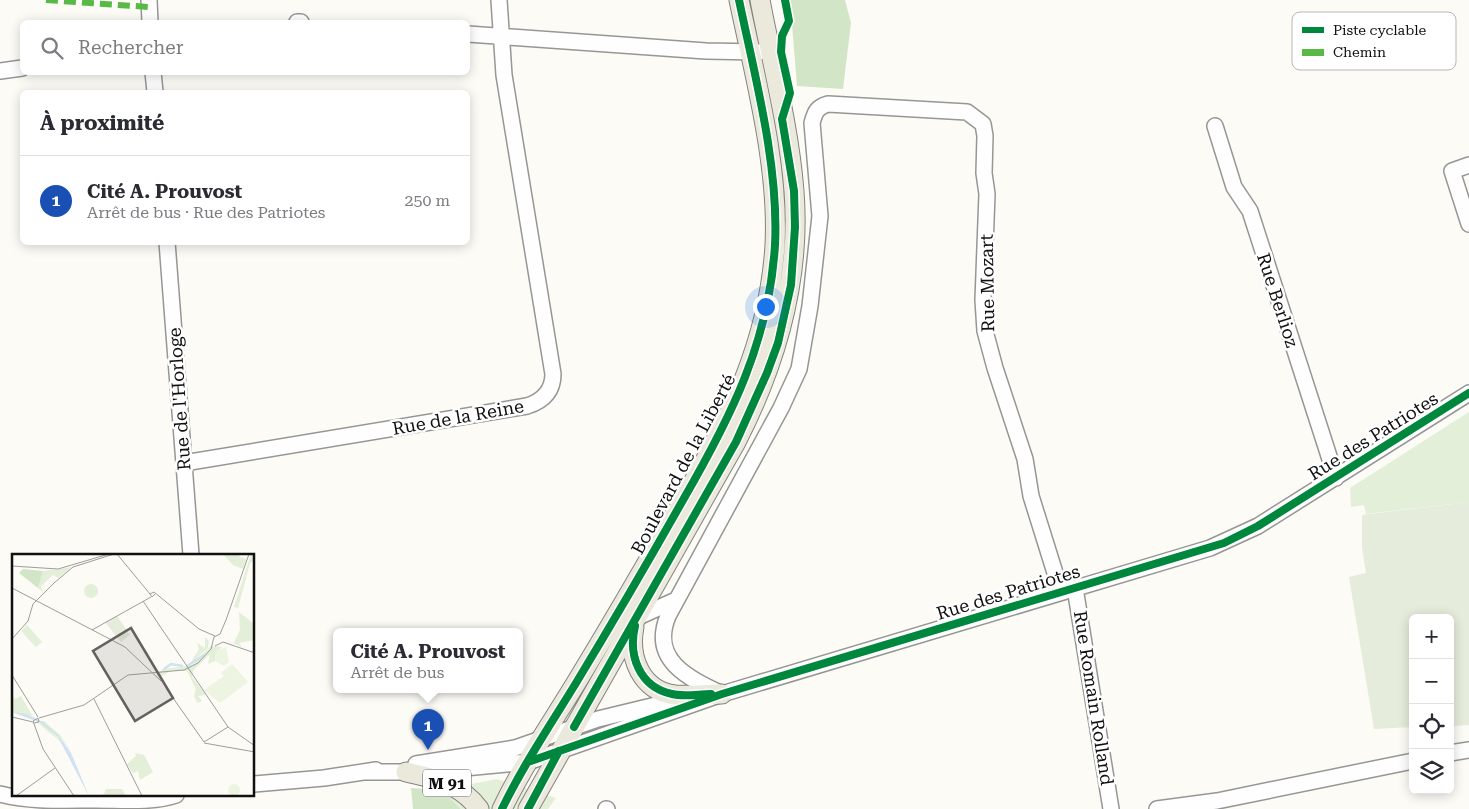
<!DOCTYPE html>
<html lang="fr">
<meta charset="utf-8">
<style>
:root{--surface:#fff;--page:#f2f2f3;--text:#2b2b33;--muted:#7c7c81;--line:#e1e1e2;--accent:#b45309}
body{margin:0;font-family:"Roboto Serif",serif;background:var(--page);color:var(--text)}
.controls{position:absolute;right:15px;bottom:15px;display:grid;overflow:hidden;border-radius:8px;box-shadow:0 2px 12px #0003}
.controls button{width:45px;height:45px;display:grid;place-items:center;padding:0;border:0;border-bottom:1px solid var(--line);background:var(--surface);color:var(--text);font:25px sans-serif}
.you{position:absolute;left:765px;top:306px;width:18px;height:18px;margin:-12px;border:4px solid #fff;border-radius:50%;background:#1a73e8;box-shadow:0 0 0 8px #1a73e833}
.badge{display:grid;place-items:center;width:32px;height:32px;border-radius:50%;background:var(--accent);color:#fff;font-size:16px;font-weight:700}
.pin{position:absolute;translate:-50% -41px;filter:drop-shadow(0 1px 2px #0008)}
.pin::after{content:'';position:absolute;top:26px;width:18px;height:15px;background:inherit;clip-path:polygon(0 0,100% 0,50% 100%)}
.popup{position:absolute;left:333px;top:628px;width:190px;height:65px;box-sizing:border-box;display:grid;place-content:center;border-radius:8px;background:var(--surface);filter:drop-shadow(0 1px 4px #0005);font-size:16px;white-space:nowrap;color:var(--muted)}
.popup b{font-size:19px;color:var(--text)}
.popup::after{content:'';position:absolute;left:50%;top:100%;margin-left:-10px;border:10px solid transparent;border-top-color:var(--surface)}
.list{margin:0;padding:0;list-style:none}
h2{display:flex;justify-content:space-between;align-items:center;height:65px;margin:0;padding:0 20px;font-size:21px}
h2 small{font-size:16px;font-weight:400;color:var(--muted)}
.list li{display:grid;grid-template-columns:32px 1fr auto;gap:15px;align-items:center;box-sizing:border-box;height:90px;padding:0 20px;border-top:1px solid var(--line)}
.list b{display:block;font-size:19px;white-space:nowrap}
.list p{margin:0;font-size:16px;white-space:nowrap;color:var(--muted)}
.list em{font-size:16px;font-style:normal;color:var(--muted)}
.icon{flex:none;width:28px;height:28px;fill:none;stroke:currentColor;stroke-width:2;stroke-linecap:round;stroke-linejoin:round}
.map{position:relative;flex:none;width:1469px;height:809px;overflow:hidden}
.search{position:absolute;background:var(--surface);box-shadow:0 2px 12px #0003;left:20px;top:20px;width:450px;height:55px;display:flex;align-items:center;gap:12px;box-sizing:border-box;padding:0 18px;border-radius:8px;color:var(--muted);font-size:19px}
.panel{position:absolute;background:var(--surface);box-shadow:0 2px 12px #0003;left:20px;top:90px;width:450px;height:155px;border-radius:8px}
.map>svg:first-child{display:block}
.green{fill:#e3efd8}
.forest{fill:#d2e6c7}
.cemetery{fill:#e5ecdb}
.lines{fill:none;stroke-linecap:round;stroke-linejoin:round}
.minor-casing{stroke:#969694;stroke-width:18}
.major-casing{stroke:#848381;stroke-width:21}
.minor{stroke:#fffefe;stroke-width:15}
.major{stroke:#ebe9dc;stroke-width:19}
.quiet{stroke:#58b947;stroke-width:6;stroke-dasharray:12 6;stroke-linecap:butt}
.cycleway-casing{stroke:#fff;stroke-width:11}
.cycleway{stroke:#00873e;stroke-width:8}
.labels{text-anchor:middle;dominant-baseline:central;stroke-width:5;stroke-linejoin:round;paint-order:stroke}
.shield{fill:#fff;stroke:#585858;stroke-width:1}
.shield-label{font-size:16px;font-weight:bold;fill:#101010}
.street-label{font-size:18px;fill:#101010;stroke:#fff}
.inset-river{fill:none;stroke:#d0e1f2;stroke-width:2.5}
.inset-road{fill:none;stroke:#9e9d9a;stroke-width:1}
.view{fill:#636260;fill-opacity:0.15;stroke:#636260;stroke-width:2.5}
.inset-edge{fill:none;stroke:#101010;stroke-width:2.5}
.key{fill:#fff;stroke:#b7b7b7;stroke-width:1}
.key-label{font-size:14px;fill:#101010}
</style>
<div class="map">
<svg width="1469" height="809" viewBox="0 0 1469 809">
<rect width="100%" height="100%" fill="#fcfbf6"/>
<!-- green -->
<path class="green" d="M1469,412V502L1366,514L1364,505L1351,507L1350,488Z
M497,779L556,798L548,809H461L442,790Z"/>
<!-- forest -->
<path class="forest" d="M790,0H845L851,23L843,89L797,86Z
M411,788L442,790L461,809H413Z"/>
<!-- cemetery -->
<path class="cemetery" d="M1469,502V725L1450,726V618H1413V727L1374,729L1349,577L1366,573L1362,548V515Z"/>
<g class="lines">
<defs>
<path id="minor" d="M149,0L150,22
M297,22H301
M468,34L706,51L760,52
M0,71L22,68
M153,72L155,92
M1215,126L1234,187L1250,211L1336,478
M1469,165L1452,171L1469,224
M167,242L191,555
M184,463L527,406C543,401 553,391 553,374L504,75L499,0
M1075,588L1111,809
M636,618L676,600
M722,694C688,678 650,660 668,616L781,408L799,369L810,306L820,216L812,123C815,112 817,107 828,104L967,112L983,124L985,136L984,173L987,194L983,300L985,331L995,368L1025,459L1031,496L1061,592
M1450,753L1469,750
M416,764L515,748L598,719L685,698
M368,772H422L528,762L722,694L1210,548L1258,526L1469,393
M254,784L324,778L376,770
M0,794C31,802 64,800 96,800C122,800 151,803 176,795
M606,809H607
M1157,809L1217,801L1413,761"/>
<path id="major" d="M634,627C628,657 641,691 675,695C690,696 707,694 722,694
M406,772C434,778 461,784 479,809
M502,809C523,765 551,724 576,683C613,622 648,562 683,500C731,417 769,342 775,245C779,166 755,77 739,0
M528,809L736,442C776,364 801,280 794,191C789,127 772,63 760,0"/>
</defs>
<!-- minor casing -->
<use href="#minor" class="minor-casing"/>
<!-- major casing -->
<use href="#major" class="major-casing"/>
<!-- minor -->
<use href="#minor" class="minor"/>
<!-- major -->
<use href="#major" class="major"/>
<!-- quiet -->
<path class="quiet" d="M46,0L149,7"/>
<defs>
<path id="cycleway" d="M635,626C628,655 639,687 672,694C684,697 699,694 711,694
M574,727L736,442L767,373L778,343L791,285L795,227L794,191L782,119L790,93L781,52L782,36L789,21L785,0
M528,762L722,694L1224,543L1258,526L1469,393
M502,809C523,765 551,724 576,683C613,622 648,562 683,500C731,417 769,342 775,245C779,166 755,77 739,0
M528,809L559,751"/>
</defs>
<!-- cycleway casing -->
<use href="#cycleway" class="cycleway-casing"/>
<!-- cycleway -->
<use href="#cycleway" class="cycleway"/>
</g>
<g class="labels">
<!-- shield labels -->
<rect class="shield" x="423" y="769.5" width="48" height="27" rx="4"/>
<g class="shield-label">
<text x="447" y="783">M 91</text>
</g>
<!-- street labels -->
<g class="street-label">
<text transform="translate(987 283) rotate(-91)">Rue Mozart</text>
<text transform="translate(1278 300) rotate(72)">Rue Berlioz</text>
<text transform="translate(179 399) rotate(-94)">Rue de l'Horloge</text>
<text transform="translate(458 417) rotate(-10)">Rue de la Reine</text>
<text transform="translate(1373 436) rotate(-32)">Rue des Patriotes</text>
<text transform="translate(683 464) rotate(-62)">Boulevard de la Liberté</text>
<text transform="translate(1008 592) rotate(-17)">Rue des Patriotes</text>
<text transform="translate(1094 698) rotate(81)">Rue Romain Rolland</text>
</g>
</g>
<!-- overview -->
<g transform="translate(12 554)">
<rect width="242" height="242" fill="#fcfbf6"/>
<path d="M211,0H229L227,3L234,5L231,15L221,11ZM239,0H242V7L238,9L226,54L222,53ZM60,13L46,24L41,21L29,32L31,38L26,34L31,17ZM72 37a7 7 0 1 1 14 0a7 7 0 1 1-14 0ZM227,58L242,70V86L227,89L230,93L212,85L222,89L228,76ZM15,71L30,88L24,93L9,77ZM193,83L197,87L196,94L178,110L187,95L185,89L193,94ZM199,92L210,93L204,98L203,107L196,110L198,100L181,117L180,123L194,141L186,142L190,147L185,149L182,142L184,135L175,117H159L148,123L146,121L145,118L154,115L180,111ZM0,141L3,145L9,142L21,163L0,158ZM29,167H32L48,181L61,200L49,184L31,169L48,186L54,194L57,203L49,188L27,170ZM123,199L132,201L141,218L128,226L126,217L121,219L115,210L124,202Z" fill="#e3efd8"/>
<path d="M11,15L31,17L26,34L7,19Z" fill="#d2e6c7"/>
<path d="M105,62L118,81L109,88L93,68ZM94,235H110L114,242H86L92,240Z" fill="#e5ecdb"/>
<path d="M214,93L217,108L212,112L203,107L204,97ZM220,110L236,128L208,149L192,136L212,122L209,119ZM216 236a6 6 0 1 1 12 0a6 6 0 1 1-12 0Z" fill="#edf4e2"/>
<path d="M0,158L14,160L31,168L47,182L59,199L77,242L46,183L29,169Z" fill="#d0e1f2"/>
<path class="inset-river" d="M175,112L192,101M151,116L159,110L171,112"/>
<path class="inset-road" d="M105,0L138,40M0,12L46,15L97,0M0,34L113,93L149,127M143,40L140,43L138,40L142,38L187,75L203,82M131,47L216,173L243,192M80,76L139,43M0,85L16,67L21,50L42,29L61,13L102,0M203,92L211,88L243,99M0,121L26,163M154,134L192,188M82,145L130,242M0,163L21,168M27,164L72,151L116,121L172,116L186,109L199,95L202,83L208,80L214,66L237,0M22,169L27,168L26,164L21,167L31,195L62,242M192,188L216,173M192,189L243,198M4,242L43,214"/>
<path class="view" d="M119,74L161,144L123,167L81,97Z"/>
<rect width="242" height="242" class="inset-edge"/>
</g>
<!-- legend -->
<rect x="1292" y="12" width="164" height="58" rx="8" class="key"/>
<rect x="1302" y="27" width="22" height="6" fill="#00873e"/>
<rect x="1302" y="49" width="22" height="7" fill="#58b947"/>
<g class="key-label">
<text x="1333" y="35">Piste cyclable</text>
<text x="1333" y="57">Chemin</text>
</g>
</svg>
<div class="controls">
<button>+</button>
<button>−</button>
<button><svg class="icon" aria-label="locate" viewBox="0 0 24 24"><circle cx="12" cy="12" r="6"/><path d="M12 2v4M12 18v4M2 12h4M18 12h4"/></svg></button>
<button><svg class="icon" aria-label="layers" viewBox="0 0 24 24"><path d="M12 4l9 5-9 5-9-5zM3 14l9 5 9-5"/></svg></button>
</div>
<div class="you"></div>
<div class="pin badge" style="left:428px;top:750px;background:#1a4fb4">1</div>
<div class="popup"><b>Cité A. Prouvost</b>Arrêt de bus</div>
<div class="search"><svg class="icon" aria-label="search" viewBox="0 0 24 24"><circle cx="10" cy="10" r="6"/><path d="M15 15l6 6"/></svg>Rechercher</div>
<section class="panel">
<h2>À proximité<small></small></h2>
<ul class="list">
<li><span class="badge" style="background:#1a4fb4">1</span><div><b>Cité A. Prouvost</b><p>Arrêt de bus · Rue des Patriotes</p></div><em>250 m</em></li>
</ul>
</section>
</div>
